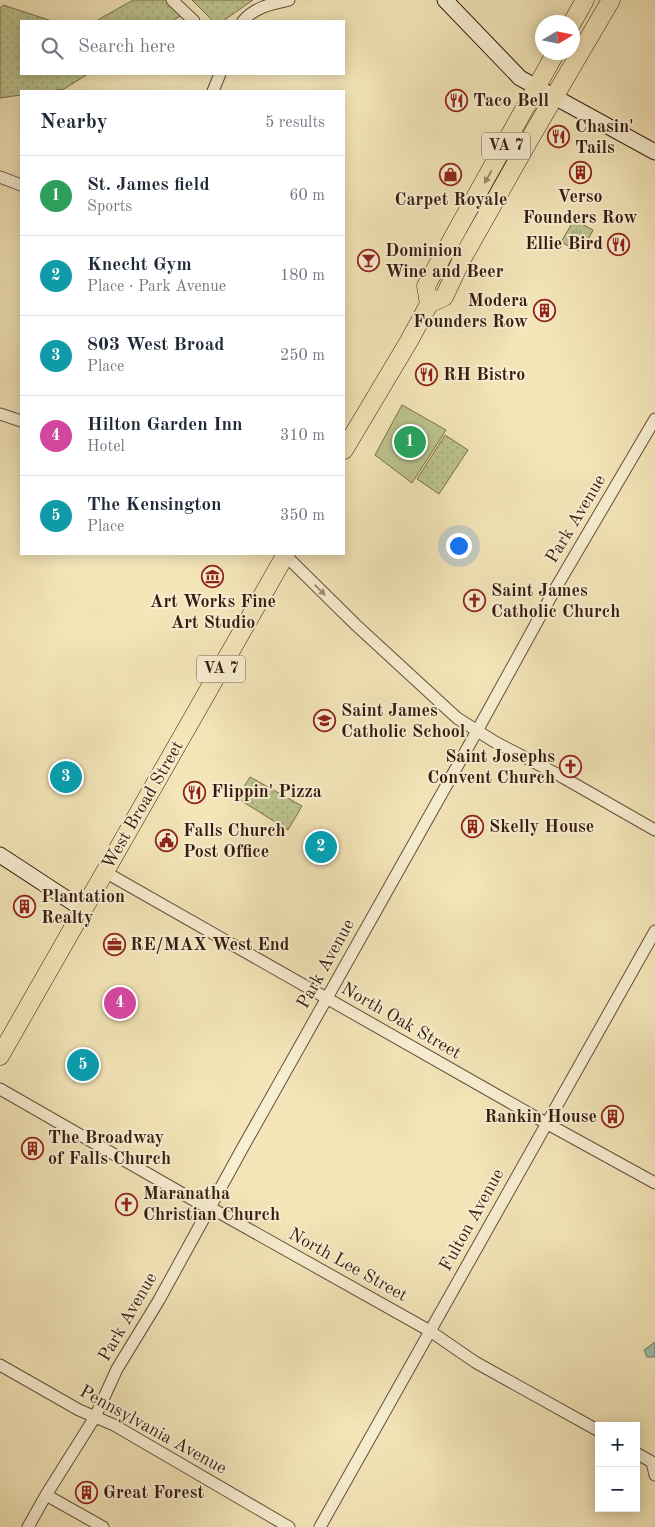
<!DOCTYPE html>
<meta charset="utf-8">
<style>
:root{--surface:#fff;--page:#f2f2f3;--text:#1f2937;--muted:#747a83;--line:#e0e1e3;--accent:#d93025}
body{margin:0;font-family:"Old Standard TT",serif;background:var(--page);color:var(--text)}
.controls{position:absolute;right:15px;bottom:15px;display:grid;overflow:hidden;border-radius:0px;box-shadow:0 2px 12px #0003}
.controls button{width:45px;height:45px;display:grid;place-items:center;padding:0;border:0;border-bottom:1px solid var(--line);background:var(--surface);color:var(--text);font:25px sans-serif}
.compass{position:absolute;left:535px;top:15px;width:45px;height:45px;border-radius:50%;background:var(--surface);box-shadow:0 2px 12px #0003;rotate:80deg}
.you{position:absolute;left:458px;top:545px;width:18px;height:18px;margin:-12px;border:4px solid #fff;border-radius:50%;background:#1a73e8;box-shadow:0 0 0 8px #1a73e833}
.badge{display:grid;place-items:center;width:32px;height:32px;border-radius:50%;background:var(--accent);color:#fff;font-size:16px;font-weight:700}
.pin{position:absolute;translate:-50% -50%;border:2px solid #fff;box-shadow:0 1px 5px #0006}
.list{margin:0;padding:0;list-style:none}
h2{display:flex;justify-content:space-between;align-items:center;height:65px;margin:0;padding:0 20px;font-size:21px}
h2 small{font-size:16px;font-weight:400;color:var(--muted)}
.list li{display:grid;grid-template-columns:32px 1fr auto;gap:15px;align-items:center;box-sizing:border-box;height:80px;padding:0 20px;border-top:1px solid var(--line)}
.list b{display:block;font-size:19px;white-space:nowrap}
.list p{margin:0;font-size:16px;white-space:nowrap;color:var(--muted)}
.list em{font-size:16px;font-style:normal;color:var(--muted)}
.icon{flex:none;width:28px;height:28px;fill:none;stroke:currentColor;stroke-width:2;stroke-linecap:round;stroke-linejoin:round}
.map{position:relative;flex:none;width:655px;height:1527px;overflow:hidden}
.search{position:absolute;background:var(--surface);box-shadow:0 2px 12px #0003;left:20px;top:20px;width:325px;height:55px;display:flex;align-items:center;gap:12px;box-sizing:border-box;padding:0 18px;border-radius:0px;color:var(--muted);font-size:19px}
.panel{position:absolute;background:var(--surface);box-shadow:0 2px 12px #0003;left:20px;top:90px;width:325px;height:465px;border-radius:0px}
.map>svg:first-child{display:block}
.grass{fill:url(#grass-tufts);stroke:#786f4e}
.park{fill:url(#park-dots);stroke:#786f4e}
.pitch{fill:#bcc48e;stroke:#786f4e}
.water{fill:#9cc0ac;stroke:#737e6d}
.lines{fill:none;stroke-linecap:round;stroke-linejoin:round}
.street-casing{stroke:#654d3a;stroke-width:13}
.secondary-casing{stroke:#351a0f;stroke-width:17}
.primary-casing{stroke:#351a0f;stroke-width:19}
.street{stroke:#f8efd2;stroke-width:11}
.secondary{stroke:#f8efd2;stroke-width:15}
.primary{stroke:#f4e6b9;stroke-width:18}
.oneway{fill:#9e8a6c}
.oneway2{fill:#a08f7a}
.labels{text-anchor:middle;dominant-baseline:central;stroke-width:4;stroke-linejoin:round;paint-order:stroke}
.shield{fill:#f8efd2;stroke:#705a4a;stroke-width:1}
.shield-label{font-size:16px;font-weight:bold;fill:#351a0f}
.poi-label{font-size:18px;font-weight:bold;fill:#351a0f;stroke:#f8efd2;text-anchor:start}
.street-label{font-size:18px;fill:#351a0f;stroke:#f8efd2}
</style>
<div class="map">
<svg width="655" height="1527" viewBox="0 0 655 1527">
<defs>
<pattern id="grass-tufts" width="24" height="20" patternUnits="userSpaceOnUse" patternTransform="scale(1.25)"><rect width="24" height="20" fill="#bcc48e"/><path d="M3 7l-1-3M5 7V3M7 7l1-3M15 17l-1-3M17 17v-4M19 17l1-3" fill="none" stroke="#a2a879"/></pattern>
<pattern id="park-dots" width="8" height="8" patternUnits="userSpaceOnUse" patternTransform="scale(1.25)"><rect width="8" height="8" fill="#bcc48e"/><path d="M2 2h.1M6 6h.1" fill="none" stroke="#a2a879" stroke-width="1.8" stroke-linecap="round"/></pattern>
</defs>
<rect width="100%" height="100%" fill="#f4e6b9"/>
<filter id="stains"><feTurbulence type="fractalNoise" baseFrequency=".004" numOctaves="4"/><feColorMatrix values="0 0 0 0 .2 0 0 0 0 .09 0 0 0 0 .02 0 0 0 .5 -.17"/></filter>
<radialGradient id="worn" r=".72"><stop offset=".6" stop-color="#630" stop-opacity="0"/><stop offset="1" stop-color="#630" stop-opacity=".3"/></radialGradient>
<!-- grass -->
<path class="grass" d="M574,220L593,230L582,251L579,249L578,251L561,242Z"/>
<!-- park -->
<path class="park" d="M133,0H166L182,15L172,21H96Z
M192,0H253L223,21H213Z
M3,5L52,21H21V74H88L64,89L50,91H21V95L0,98V8Z
M445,435L468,450L439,494L417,479Z
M250,777L302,806L288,830L237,798Z"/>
<!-- pitch -->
<path class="pitch" d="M402,405L446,430L412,483L375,455Z"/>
<!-- water -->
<path class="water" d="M655,1342V1357H647L644,1350Z"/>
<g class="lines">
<defs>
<path id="street" d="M172,0L194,21
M243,21C255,7 271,4 289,0
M213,91L220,74
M0,177L21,185
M0,414L21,421
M284,554L356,625L457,718L495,742L557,774L655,830
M105,872L546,1123L655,1183
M0,1089L197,1202L211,1208L430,1331L475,1362L599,1431
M0,1365L79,1410L114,1425L289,1527
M636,1453L652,1462L655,1475
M46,1495L103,1527
M28,1527L46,1495L95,1417L117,1369L159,1300L242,1149L477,731L554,591L655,419
M320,1527L655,931"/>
<path id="secondary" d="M445,0L520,78L655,152
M0,855L84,910"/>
<path id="primary" d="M572,23L585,0
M429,304L426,286L556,52
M344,450L409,341L429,304L444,297L462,259L532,135L611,0
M0,1056L286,554"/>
</defs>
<!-- street casing -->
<use href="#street" class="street-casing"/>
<!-- secondary casing -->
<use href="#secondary" class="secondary-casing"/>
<!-- primary casing -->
<use href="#primary" class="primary-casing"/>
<!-- street -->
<use href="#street" class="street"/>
<!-- secondary -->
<use href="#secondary" class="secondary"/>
<!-- primary -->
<use href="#primary" class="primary"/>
</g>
<!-- one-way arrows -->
<defs><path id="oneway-solid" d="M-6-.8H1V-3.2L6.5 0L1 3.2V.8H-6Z" transform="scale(1.25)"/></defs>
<use class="oneway" href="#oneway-solid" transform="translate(488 177) rotate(119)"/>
<use class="oneway2" href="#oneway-solid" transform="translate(320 590) rotate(45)"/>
<!-- icons -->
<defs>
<symbol id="restaurant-ring" viewBox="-11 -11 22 22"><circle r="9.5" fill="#f8efd2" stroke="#8f2418" stroke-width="1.5"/><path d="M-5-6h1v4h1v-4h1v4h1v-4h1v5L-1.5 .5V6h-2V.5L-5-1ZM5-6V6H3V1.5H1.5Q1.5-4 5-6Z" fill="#8f2418"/></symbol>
<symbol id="building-ring" viewBox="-11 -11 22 22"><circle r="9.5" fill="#f8efd2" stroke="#8f2418" stroke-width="1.5"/><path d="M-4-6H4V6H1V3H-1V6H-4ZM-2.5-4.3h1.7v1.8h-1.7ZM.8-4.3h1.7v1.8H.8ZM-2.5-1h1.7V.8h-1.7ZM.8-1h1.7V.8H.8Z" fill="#8f2418"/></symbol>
<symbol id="shop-ring" viewBox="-11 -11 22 22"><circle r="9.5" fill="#f8efd2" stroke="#8f2418" stroke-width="1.5"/><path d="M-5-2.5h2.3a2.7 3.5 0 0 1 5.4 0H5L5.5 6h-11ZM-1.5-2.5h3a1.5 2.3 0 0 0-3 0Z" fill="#8f2418"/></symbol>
<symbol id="bar-ring" viewBox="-11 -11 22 22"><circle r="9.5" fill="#f8efd2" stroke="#8f2418" stroke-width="1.5"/><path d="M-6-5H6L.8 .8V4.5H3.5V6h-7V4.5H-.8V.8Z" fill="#8f2418"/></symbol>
<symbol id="museum-ring" viewBox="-11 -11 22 22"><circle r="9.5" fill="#f8efd2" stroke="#8f2418" stroke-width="1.5"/><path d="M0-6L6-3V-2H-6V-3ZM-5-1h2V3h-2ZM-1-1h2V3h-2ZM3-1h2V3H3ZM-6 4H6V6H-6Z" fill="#8f2418"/></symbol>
<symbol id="church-ring" viewBox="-11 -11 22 22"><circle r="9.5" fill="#f8efd2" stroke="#8f2418" stroke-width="1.5"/><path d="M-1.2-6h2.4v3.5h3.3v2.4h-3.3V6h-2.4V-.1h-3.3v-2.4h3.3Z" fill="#8f2418"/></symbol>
<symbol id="school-ring" viewBox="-11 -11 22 22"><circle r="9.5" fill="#f8efd2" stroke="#8f2418" stroke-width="1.5"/><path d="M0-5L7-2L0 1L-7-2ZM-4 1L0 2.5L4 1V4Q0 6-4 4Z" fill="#8f2418"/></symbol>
<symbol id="civic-ring" viewBox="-11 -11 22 22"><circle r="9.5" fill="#f8efd2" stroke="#8f2418" stroke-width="1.5"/><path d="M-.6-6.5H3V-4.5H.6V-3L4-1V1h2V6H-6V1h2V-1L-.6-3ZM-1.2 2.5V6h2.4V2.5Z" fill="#8f2418"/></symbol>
<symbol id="office-ring" viewBox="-11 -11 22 22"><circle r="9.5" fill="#f8efd2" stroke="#8f2418" stroke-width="1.5"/><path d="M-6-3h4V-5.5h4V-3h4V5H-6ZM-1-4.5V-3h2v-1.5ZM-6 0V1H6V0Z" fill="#8f2418"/></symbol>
</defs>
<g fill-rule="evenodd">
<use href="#restaurant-ring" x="444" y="88" width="25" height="25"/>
<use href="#restaurant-ring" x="546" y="124" width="25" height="25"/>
<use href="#building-ring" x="568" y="160" width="25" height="25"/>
<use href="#shop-ring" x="438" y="162" width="25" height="25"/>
<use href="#restaurant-ring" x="606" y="232" width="25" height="25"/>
<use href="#bar-ring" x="356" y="248" width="25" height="25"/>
<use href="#building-ring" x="532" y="298" width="25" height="25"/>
<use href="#restaurant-ring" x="414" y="362" width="25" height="25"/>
<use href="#museum-ring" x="200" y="564" width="25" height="25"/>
<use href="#church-ring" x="462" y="588" width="25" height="25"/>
<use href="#school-ring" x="312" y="708" width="25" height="25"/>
<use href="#church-ring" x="558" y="754" width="25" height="25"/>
<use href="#restaurant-ring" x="182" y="780" width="25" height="25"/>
<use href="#building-ring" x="460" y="814" width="25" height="25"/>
<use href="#civic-ring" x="154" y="828" width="25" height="25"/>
<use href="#building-ring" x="12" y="894" width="25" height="25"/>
<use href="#office-ring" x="102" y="932" width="25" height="25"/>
<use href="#building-ring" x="600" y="1104" width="25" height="25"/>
<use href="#building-ring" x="20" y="1136" width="25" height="25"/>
<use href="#church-ring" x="114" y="1192" width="25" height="25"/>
<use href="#building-ring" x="74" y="1480" width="25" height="25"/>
</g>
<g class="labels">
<!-- shield labels -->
<g class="shield">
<rect x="482" y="132.5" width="48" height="27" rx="4"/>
<rect x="197" y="655.5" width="48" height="27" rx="4"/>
</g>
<g class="shield-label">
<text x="506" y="146">VA 7</text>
<text x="221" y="669">VA 7</text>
</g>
<!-- poi labels -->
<g class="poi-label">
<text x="473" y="101">Taco Bell</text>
<text x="575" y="127">Chasin'<tspan x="575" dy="21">Tails</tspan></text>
<text x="580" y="197" text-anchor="middle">Verso<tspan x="580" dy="21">Founders Row</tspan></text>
<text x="451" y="200" text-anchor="middle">Carpet Royale</text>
<text x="603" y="244" text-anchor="end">Ellie Bird</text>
<text x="385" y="251">Dominion<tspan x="385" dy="21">Wine and Beer</tspan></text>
<text x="528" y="301" text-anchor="end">Modera<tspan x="528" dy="21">Founders Row</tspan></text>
<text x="443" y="375">RH Bistro</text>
<text x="491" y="591">Saint James<tspan x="491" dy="21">Catholic Church</tspan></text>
<text x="213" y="602" text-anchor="middle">Art Works Fine<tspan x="213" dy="21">Art Studio</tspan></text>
<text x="341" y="711">Saint James<tspan x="341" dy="21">Catholic School</tspan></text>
<text x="555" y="757" text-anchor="end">Saint Josephs<tspan x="555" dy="21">Convent Church</tspan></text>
<text x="211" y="792">Flippin' Pizza</text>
<text x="489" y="827">Skelly House</text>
<text x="183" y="831">Falls Church<tspan x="183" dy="21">Post Office</tspan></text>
<text x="41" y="897">Plantation<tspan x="41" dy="21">Realty</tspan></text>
<text x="130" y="945">RE/MAX West End</text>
<text x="597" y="1117" text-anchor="end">Rankin House</text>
<text x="48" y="1138">The Broadway<tspan x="48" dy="21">of Falls Church</tspan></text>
<text x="143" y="1194">Maranatha<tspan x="143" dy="21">Christian Church</tspan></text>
<text x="103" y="1493">Great Forest</text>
</g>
<!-- street labels -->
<g class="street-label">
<text transform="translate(576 519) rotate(-59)">Park Avenue</text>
<text transform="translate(143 805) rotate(-60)">West Broad Street</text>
<text transform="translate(326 964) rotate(-61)">Park Avenue</text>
<text transform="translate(401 1021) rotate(30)">North Oak Street</text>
<text transform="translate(472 1220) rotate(-61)">Fulton Avenue</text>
<text transform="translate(348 1265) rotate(29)">North Lee Street</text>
<text transform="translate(128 1317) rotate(-60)">Park Avenue</text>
<text transform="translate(153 1430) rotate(29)">Pennsylvania Avenue</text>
</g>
</g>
<rect width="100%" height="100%" filter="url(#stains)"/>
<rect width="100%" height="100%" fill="url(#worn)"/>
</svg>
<div class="controls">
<button>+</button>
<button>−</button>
</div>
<svg class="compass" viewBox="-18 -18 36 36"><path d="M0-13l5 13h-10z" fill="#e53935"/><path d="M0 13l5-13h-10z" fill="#747a83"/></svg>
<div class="you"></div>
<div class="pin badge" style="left:410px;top:442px;background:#2e9e5b">1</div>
<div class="pin badge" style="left:321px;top:847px;background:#0f9aa8">2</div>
<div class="pin badge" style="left:66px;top:777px;background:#0f9aa8">3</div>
<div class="pin badge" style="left:120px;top:1003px;background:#d1479c">4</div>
<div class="pin badge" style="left:83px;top:1065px;background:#0f9aa8">5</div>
<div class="search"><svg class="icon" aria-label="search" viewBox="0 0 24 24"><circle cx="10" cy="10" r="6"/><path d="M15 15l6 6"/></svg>Search here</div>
<section class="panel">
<h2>Nearby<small>5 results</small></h2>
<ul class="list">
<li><span class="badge" style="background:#2e9e5b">1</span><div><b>St. James field</b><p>Sports</p></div><em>60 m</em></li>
<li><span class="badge" style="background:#0f9aa8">2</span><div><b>Knecht Gym</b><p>Place · Park Avenue</p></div><em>180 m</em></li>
<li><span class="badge" style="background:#0f9aa8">3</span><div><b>803 West Broad</b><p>Place</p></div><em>250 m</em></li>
<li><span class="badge" style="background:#d1479c">4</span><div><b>Hilton Garden Inn</b><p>Hotel</p></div><em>310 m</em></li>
<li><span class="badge" style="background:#0f9aa8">5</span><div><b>The Kensington</b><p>Place</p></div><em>350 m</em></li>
</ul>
</section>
</div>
